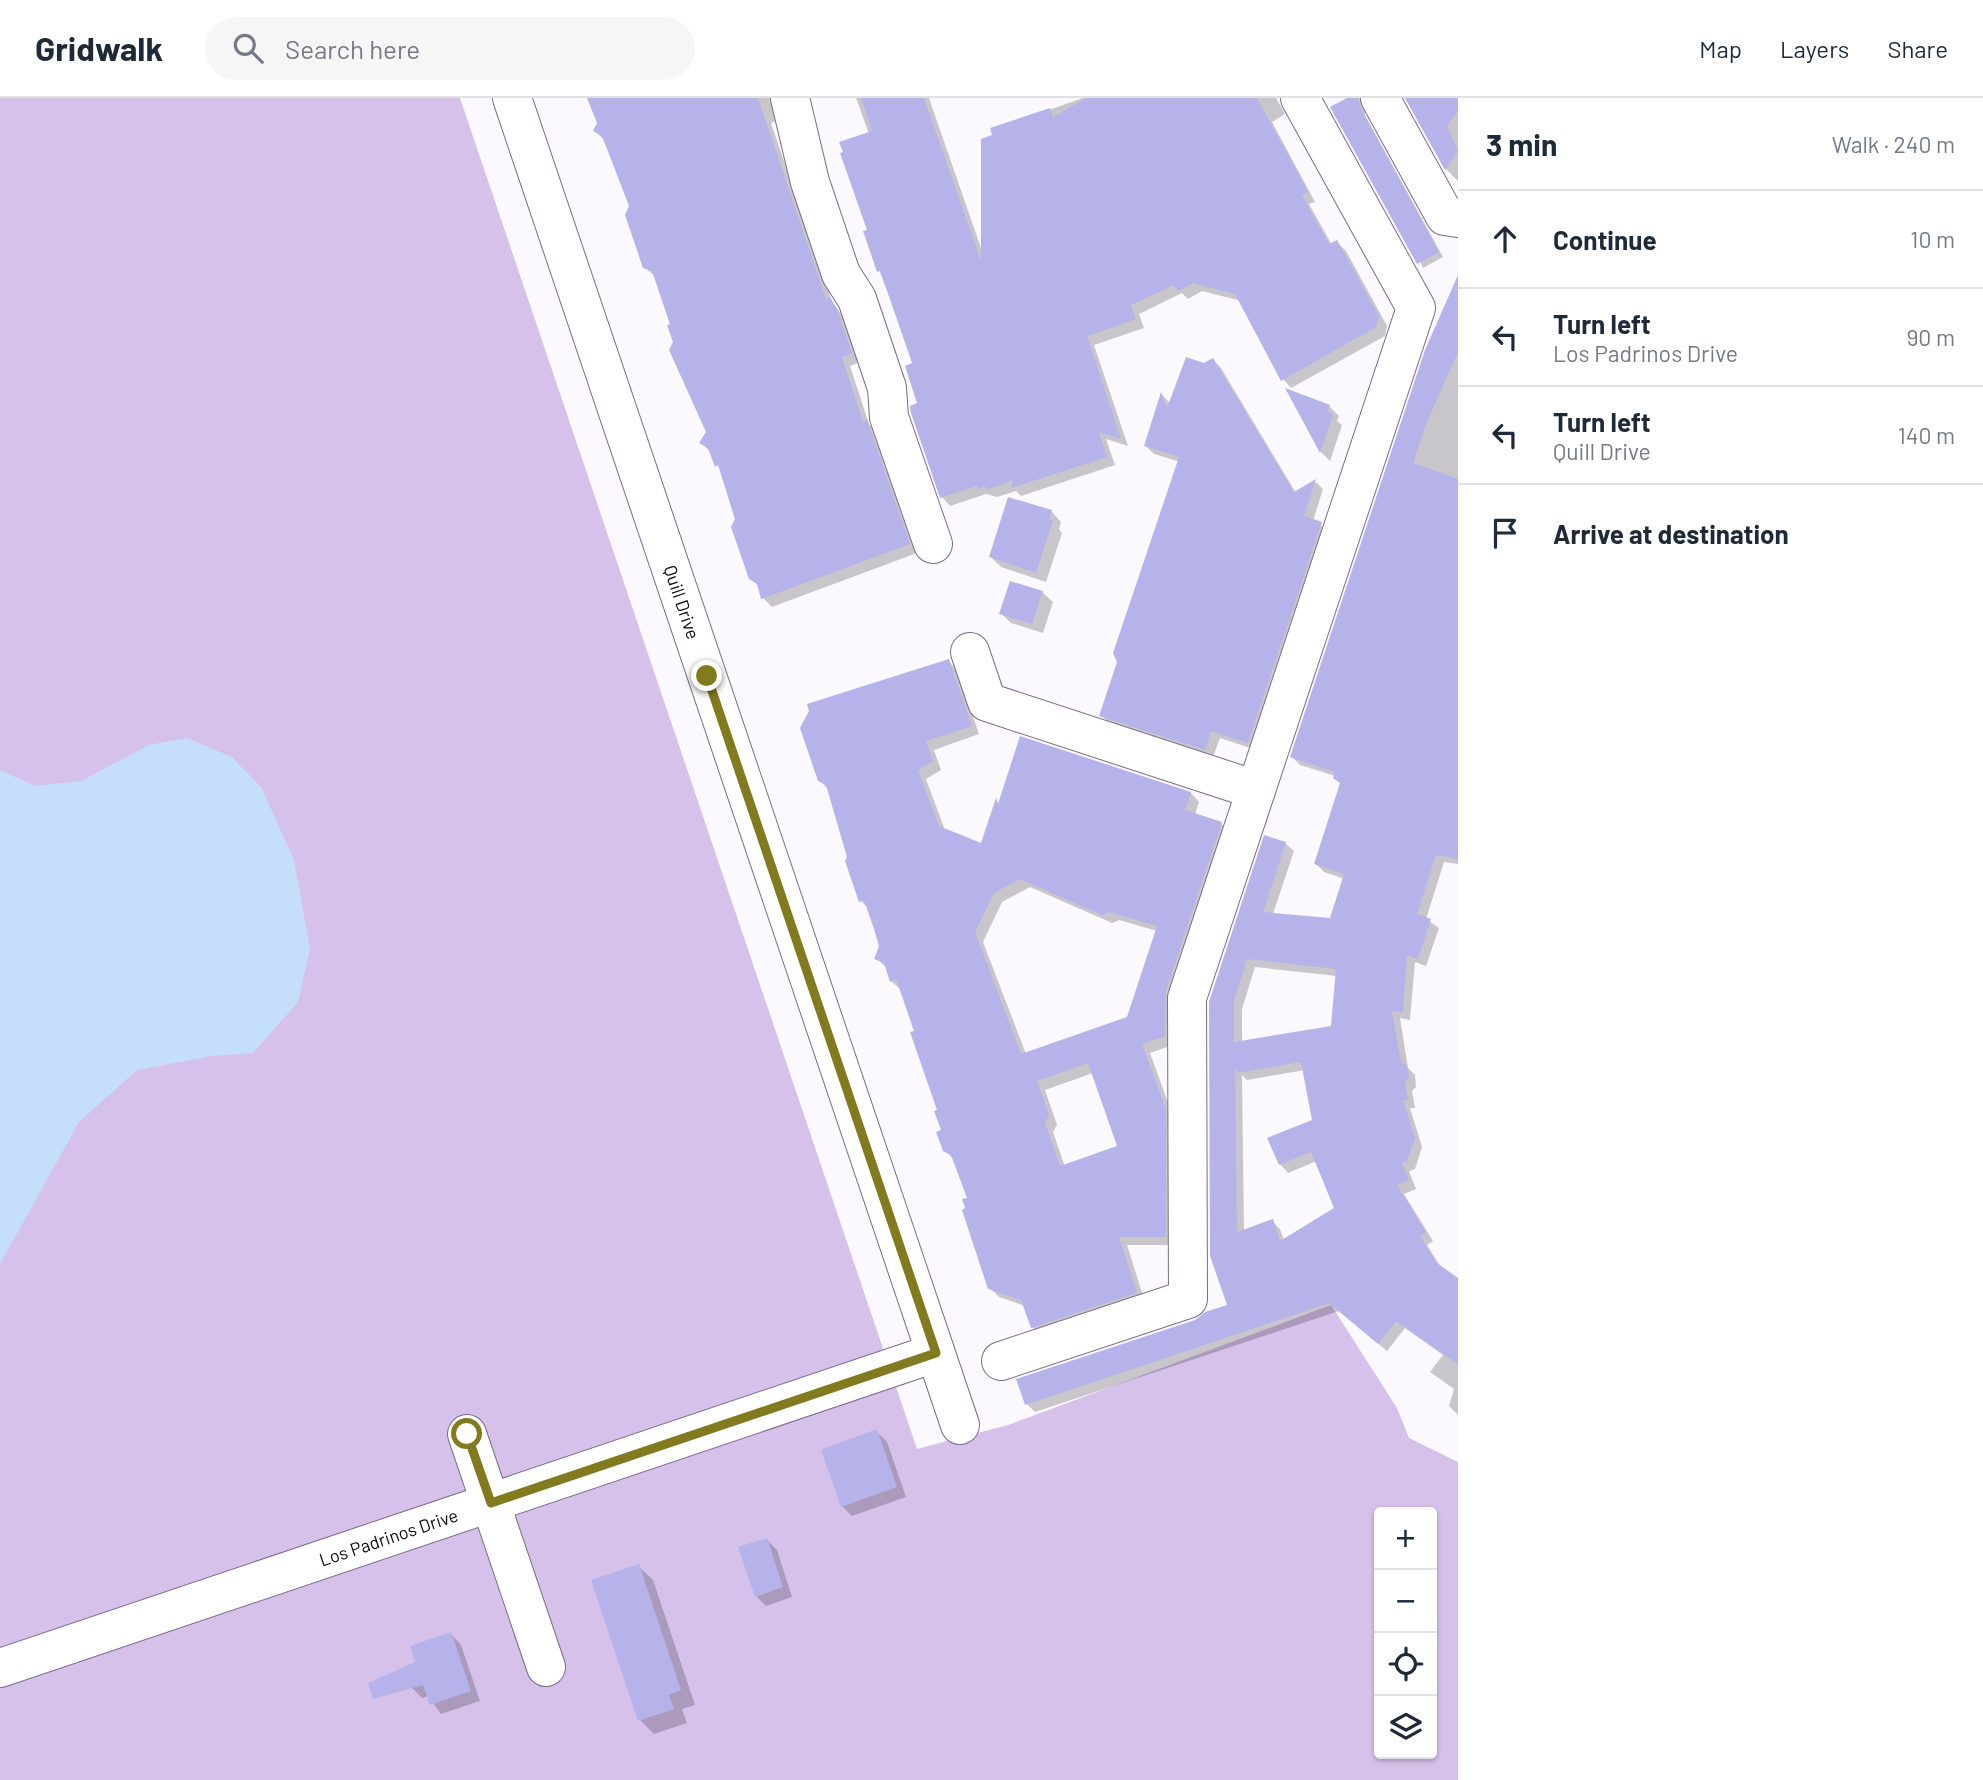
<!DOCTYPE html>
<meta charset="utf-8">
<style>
:root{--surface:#fff;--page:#f6f6f7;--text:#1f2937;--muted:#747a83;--line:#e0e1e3}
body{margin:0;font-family:Barlow,sans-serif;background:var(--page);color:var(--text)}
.controls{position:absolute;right:21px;bottom:21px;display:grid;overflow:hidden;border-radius:7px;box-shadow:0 2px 5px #0004}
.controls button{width:63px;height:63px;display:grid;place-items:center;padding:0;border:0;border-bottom:2px solid var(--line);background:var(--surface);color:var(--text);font:35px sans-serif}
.stop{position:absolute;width:21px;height:21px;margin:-16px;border:5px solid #827a1f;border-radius:50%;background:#fff}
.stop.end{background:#827a1f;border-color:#fff;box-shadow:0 2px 7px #0008}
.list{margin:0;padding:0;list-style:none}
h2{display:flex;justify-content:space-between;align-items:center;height:91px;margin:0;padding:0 28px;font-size:30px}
h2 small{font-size:23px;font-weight:400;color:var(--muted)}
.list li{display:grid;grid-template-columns:46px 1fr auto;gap:21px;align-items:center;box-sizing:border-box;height:98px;padding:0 28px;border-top:2px solid var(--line)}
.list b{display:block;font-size:26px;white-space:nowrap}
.list p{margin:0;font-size:23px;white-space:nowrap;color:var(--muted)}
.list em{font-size:23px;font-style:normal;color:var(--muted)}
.icon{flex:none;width:38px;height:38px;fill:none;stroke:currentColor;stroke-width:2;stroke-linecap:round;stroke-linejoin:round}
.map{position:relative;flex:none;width:1458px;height:1682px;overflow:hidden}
header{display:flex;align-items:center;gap:42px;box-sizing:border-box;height:98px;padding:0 35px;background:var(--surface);border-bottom:2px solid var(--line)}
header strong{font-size:33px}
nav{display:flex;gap:38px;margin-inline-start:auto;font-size:24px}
.search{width:490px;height:63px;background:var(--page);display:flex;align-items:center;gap:18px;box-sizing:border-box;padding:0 24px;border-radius:38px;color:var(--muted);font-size:26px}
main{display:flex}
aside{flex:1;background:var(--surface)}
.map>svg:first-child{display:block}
.green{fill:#d6c1eb;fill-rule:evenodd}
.water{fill:#c5def9}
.shadow{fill:#0003;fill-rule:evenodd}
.building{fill:#b5b3e9;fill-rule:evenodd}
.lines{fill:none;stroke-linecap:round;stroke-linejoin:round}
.minor-casing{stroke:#7a6d87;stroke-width:40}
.minor{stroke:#fff;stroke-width:38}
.route{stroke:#827a1f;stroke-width:9}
.labels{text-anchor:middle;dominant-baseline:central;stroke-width:5;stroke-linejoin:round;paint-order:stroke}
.street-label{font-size:18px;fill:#0e0912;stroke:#fff}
</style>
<header>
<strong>Gridwalk</strong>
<div class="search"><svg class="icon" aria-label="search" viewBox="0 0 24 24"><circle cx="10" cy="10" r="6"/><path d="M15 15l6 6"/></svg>Search here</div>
<nav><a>Map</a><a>Layers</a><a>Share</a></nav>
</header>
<main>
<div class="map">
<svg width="1458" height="1682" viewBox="0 0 1458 1682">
<rect width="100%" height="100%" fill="#fbf8fe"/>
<!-- green -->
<path class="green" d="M0,0H460L917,1351L1008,1327L1331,1207L1397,1310L1409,1340L1458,1364V1682H0ZM1379,1414H1432V1656H1379Z"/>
<!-- water -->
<path class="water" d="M187,640L232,659L261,689L294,762L310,851L298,904L253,955L213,958L137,972L79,1024L0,1166V672L35,688L81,683L149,647Z"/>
<!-- shadow -->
<path class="shadow" d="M589,0H772L778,22L771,25L832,204L845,221L860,264L850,268L869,326L876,333L917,455L772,509L763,500L760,490L751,480L722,374L711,354L701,345L708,334L675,244L656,179L644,169L631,108L604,42L595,33L599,26Z
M856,0H929L982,153L995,38L992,32L1083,0H1276L1285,16L1272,24L1315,104L1309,106L1332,147L1337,144L1346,153L1387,228L1385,238L1291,290L1283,281L1241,203L1202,193L1188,201L1182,195L1139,216L1144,230L1094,247L1128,348L1106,341L1115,367L1021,398L1016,393L997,399L986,396L950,408L942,399L919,307L915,267L865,134L870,133L869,36Z
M1350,0H1364L1365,17L1443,159L1423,170Z
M1407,0H1458V83L1446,71Z
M1458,211V766L1444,764L1426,821L1439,830L1426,868L1415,864L1410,922L1400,920L1408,970L1415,977L1416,989L1412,993L1415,1010H1410L1422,1049L1415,1071L1409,1073L1416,1091L1404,1096L1433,1143L1427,1147L1442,1171L1458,1183V1317L1449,1308L1454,1291L1430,1274L1443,1257L1405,1230L1387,1253L1339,1213L1035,1314L1027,1306L1229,1208L1211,904L1285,745L1294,753L1273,816L1331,821L1345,781L1324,774L1316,766L1342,686L1335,678L1300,667L1292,659ZM1255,869L1337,878L1333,929L1242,945V911ZM1305,972L1314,1023L1280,1066L1288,1075L1317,1063L1336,1111L1284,1142L1280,1131L1272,1123L1244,1133L1242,977L1247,982Z
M1213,262L1221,270L1296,395L1316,384L1323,391L1313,423L1329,433L1256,652L1220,640L1213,659L1109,625L1101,617L1180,364L1154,356L1146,348L1162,297L1170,305L1204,267Z
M1289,294L1329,308L1339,318L1337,323L1342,327L1330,363L1321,354Z
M1051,413L1061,424L1059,431L1062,435L1046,484L1001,469L991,459Z
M1042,494L1053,504L1043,535L1011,525L1001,515Z
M948,563L957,572L979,636L934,652L941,672L926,681L945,732L982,747L997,703L1000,706L1021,640L1191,695L1199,704L1195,717L1221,726L1230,734L1173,947L1150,955L1174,1021V1147H1127L1145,1204L1041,1238L1032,1229L1025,1208L999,1199L990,1190L969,1101L954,1062L945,1052L939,1013L916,934L900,891L891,883L887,870L876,860L881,848L869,811L861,803L829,692L819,682ZM1030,789L1112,825L1119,822L1157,833L1128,920L1026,956L983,844L1002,804ZM1093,975L1119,1049L1065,1069L1053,1034L1057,1027L1045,992Z
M876,1333L887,1344L906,1399L852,1418L842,1408Z
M767,1442L777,1452L792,1499L766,1508L756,1498Z
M638,1468L653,1482L695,1607L682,1611L687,1625L654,1636L640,1622Z
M451,1536L461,1547L480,1603L441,1616L428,1598L422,1600L412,1590Z"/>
<!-- building -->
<path class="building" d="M587,0H758L826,201L830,199L837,211L852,255L842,259L863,324L867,322L910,446L761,501L757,486L749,481L731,429L735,421L718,367L715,369L708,350L699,345L706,334L669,252L673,244L667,227L670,226L652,173L643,170L625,117L629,108L602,38L593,33L597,25Z
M861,0H924L981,163V41L992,37L990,30L1050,10L1053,19L1086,0H1257L1308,94L1302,97L1329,146L1337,142L1379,218L1376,229L1281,283L1235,196L1193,185L1178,193L1174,187L1131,207L1136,221L1087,238L1121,341L1099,334L1107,359L1011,390L1013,382L987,392L985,388L978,391L977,388L940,400L911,315L910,308L917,305L905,268L912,265L884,184L880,173L877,174L863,133L867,132L840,55L843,54L839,44L872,33Z
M1347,0H1358L1361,11L1439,154L1417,166L1330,9Z
M1405,0H1458V13L1447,28L1458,53L1445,72Z
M1458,177V254L1427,324L1413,365L1458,381V761L1436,757L1417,816L1431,821L1418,861L1407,857L1403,914L1392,913L1401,964L1407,967L1409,980L1405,985L1408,1002H1403L1415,1040L1407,1063L1402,1065L1409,1082L1397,1087L1426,1134L1420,1138L1437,1165L1458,1180V1266L1396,1223L1378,1246L1329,1205L1025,1307L1016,1281L1195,1222L1205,1214L1227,1207L1210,1158L1209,904L1264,737L1286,744L1263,814L1330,820L1344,776L1314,766L1340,685L1333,680L1335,674L1290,659L1425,252ZM1247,861L1336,871L1331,928L1234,944V902ZM1301,964L1312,1022L1267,1040L1279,1067L1311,1054L1334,1110L1280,1143L1273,1121L1237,1134L1235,969L1237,975Z
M1186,259L1204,265L1213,260L1294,394L1316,381L1304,418L1322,424L1248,645L1211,633L1205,652L1099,618L1117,564L1113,555L1179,359L1144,348L1161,294L1167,310Z
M1285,290L1330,307L1327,313L1333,316L1320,355Z
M1008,399L1052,412L1049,421L1053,423L1036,475L989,459Z
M1010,483L1043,493L1032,526L999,516Z
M949,561L972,628L926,643L933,663L918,672L939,728L981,745L996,700L998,706L1020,638L1191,694L1185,712L1222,724L1166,893L1165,938L1142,946L1166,1011V1139H1119L1137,1195L1031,1230L1021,1202L988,1191L962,1112L965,1110L962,1101L967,1100L951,1057L943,1053L936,1034L941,1032L934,1013L937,1012L910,934L914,933L896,881L890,884L884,865L874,861L879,848L874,831L864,802L859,804L845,763L847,759L826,687L818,683L800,630L809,613L807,606ZM1020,781L1102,817L1109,814L1157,828L1127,919L1021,956L975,834L994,795ZM1088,965L1117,1048L1060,1068L1045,1025L1049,1017L1037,983Z
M877,1331L897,1389L841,1409L821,1352Z
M767,1440L783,1489L755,1499L738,1449Z
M639,1466L681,1592L669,1597L674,1611L638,1623L591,1482Z
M451,1534L471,1593L430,1607L423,1587L373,1601L368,1585L415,1564L410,1548Z"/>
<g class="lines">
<defs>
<g id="minor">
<path id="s1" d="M512,0L960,1327"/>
<path d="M790,0L810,84L841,176L857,201L887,290L889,319L933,446"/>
<path d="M1380,0L1445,118L1458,120"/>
<path d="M970,554L987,604L1256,692"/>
<path d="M1001,1263L1188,1201L1187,900L1416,210L1300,0"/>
<path d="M467,1336L546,1569"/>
<path id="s2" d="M0,1570L935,1255"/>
</g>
</defs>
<!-- minor casing -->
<use href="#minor" class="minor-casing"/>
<!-- minor -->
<use href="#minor" class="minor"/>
</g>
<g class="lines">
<!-- route -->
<path class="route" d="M467,1336L491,1405L936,1255L707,578"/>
</g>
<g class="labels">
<!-- street labels -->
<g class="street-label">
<text stroke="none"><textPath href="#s1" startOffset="532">Quill Drive</textPath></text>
<text stroke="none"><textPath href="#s2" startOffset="410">Los Padrinos Drive</textPath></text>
</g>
</g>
</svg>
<div class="controls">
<button>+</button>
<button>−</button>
<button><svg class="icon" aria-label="locate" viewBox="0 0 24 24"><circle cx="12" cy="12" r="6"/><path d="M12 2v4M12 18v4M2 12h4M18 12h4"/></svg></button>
<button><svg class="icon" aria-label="layers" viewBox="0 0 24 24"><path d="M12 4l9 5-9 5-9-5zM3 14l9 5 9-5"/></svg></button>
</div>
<div class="stop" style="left:467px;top:1336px"></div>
<div class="stop end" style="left:707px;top:578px"></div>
</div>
<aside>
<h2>3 min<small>Walk · 240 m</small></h2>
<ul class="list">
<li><svg class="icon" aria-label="ahead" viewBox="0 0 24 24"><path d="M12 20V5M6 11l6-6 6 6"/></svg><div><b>Continue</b></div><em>10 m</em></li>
<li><svg class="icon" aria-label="left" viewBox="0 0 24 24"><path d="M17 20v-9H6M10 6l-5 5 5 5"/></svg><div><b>Turn left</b><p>Los Padrinos Drive</p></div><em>90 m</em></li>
<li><svg class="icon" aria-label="left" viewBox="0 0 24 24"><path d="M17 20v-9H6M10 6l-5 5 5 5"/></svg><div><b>Turn left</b><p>Quill Drive</p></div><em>140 m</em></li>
<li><svg class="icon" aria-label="arrive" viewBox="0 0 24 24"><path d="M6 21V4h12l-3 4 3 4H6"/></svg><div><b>Arrive at destination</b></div></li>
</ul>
</aside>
</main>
